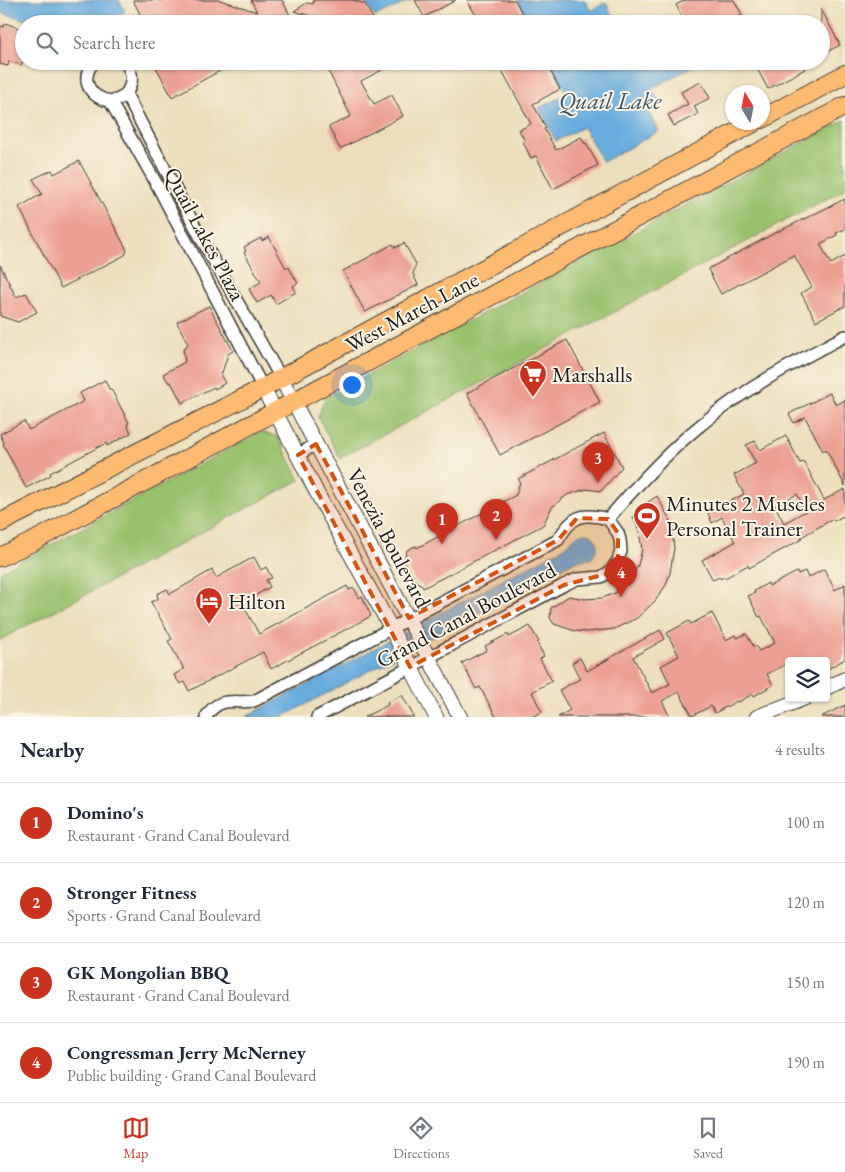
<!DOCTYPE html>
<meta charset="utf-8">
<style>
:root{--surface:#fff;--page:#f2f2f3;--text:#1f2937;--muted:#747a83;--line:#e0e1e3;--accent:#c8321e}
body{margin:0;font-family:"EB Garamond",serif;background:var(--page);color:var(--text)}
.controls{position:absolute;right:15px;bottom:15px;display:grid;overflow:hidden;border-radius:5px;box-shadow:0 1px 4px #0004}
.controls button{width:45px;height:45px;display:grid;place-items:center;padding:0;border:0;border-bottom:1px solid var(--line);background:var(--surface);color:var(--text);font:25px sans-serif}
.compass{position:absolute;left:725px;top:85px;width:45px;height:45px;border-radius:50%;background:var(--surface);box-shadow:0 1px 4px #0004;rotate:350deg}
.you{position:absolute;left:351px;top:384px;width:18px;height:18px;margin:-12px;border:4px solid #fff;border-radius:50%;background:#1a73e8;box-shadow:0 0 0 8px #1a73e833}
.badge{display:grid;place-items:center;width:32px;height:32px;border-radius:50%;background:var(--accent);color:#fff;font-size:16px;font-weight:700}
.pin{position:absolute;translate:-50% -41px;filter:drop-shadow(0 1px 2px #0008)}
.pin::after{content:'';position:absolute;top:26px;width:18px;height:15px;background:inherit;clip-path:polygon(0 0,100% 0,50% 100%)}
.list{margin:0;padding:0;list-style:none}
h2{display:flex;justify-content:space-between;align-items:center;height:65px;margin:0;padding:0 20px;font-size:21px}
h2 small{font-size:16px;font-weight:400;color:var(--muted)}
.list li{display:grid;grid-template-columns:32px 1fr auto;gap:15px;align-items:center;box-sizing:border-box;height:80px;padding:0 20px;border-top:1px solid var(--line)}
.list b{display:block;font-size:19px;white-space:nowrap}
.list p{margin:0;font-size:16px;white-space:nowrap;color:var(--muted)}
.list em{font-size:16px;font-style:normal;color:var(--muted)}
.icon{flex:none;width:28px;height:28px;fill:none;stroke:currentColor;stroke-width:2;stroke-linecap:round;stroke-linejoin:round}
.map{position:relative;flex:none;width:845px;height:717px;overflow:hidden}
.search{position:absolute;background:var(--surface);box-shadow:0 1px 4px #0004;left:15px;right:15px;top:15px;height:55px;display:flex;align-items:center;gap:12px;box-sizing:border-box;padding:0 18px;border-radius:28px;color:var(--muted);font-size:19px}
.sheet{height:385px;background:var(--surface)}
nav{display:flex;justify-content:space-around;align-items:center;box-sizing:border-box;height:70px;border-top:1px solid var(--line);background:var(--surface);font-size:14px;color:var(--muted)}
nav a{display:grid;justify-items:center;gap:2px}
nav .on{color:var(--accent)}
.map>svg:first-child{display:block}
.green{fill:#98c16d;stroke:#5a6e44}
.water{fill:#68abdd;stroke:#42647c}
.building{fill:#eca092;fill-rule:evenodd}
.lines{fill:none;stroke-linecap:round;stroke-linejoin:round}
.minor-casing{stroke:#3b3934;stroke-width:14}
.tertiary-casing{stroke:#3b3934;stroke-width:16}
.primary-casing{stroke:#3b3934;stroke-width:20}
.minor{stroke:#fff;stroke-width:11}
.tertiary{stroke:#fff;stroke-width:14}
.primary{stroke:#ffbb71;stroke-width:18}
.marked{fill:#d4530e;fill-opacity:0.2;stroke:#d4530e;stroke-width:4;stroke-dasharray:10 6;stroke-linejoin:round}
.labels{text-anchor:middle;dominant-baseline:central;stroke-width:4;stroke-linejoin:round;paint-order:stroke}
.street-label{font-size:22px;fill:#1c1c1c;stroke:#fcf5e5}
.poi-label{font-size:22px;fill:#1c1c1c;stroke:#fcf5e5;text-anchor:start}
.water-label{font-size:24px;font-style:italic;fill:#3a5569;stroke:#fcf5e5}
</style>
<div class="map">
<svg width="845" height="717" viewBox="0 0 845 717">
<rect width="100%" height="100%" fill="#fcf5e5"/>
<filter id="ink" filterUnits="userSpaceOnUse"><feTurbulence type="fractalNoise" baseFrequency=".02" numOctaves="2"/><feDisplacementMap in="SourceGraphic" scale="10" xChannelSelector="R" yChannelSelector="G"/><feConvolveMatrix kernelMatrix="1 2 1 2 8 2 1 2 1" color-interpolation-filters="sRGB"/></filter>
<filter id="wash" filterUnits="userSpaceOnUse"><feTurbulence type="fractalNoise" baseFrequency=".0096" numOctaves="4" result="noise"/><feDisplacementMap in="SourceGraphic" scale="20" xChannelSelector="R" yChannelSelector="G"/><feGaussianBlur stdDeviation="1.12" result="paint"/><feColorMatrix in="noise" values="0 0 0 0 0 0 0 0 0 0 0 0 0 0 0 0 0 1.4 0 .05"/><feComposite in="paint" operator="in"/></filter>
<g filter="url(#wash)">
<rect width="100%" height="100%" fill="#ecdeba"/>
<!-- green -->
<path class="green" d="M845,120V189L340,458L318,417L325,398Z
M261,432L278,437L300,480L0,640V572Z"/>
<!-- water -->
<path class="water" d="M0,0H119L125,11L101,24H39L0,12Z
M364,0H412L375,17Z
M518,0H585L591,11L606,2L617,24H531Z
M550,61H688L692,67L651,89L659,103L647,110L659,131L603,162L583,127L556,141L539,108L567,94Z
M584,533L591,534L597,542V549L591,559L575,561L282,717H246L565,547L576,536Z"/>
<g id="blocks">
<!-- building -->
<path class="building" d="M133,0H220L257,12L251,0H282L291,17L285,21L288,22L287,24H145Z
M314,0H353L365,4L376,24H336L294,11L307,3L313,4Z
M415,0H456L424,17Z
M467,0H515L528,24H481Z
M685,0H734L742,15L726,24H686L676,5Z
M821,9L840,45L821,55Z
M5,23L24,30V59L21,65L9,61L8,66L0,64V26L4,27Z
M167,61H238L172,97L156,67Z
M323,61H378L382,70L361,81L374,104L392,95L403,116L340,149L329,127L351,116Z
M497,61H545L560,89L533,104L546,128L544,129L556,150L581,137L585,144L586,143L598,165L553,189L536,156L531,158L523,142L525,141L519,130L531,124Z
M753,61H800L805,69L768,89Z
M701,82L710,98L694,106L698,114L674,126L668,115L688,104L681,92Z
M79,161L127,250L125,255L61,288L19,207L42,194L33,179L52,170L54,174Z
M845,199V229L836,233L837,235L820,244L831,264L845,256V306L816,321L801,293L812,287L794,255L721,294L708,269L773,234Z
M269,237L286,268L288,266L298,283L293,286L296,292L276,304L271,295L257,303L249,289L261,282L244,252L246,251L244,247L261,238L262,241Z
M404,243L416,264L413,274L418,285L365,312L343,271L393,244L395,248Z
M0,265L16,297L26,293L37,312L18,322L0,316Z
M209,306L233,351L228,354L221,376L225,383L215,389L214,387L182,403L171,382L169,383L163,374L185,362L183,350L188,344L177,322Z
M567,340L600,402L500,455L467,393Z
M105,380L109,389H111L129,423L127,424L131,433L107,446L106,443L50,473L51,475L26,488L3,444L4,443L0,434L24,421L29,430L84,401L80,393Z
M830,393L836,405L845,400V486L826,449L823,451L805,417L794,423L789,414Z
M604,433L622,467L601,491L586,489L567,495L552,507L543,525L423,588L422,585L415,581L404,560L407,550L416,546L417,548L516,495L520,482L518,479Z
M786,436L800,463L804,462L824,500L845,489V515L834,521L833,519L801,537L802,539L749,568L748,565L725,578L724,576L721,579L719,577L713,580L702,560L735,542L722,517L712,523L708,513L744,494L734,475L756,463L746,445L755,441L760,450ZM797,494L806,511L784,523L775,506Z
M657,496L669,518L672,530L674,548L670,573L666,585L655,601L637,618L614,629L588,632L575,631L554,624L550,618L551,608L569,596L584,599L603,598L617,592L631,578L638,565L642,550L639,531L633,517L641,510V507Z
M254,557L261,570L266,567L272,578L266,580L270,587L242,603L259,634L347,586L349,590L354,588L359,598L362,596L371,616L271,669L263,652L189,691L185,682L180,684L174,675L184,669L168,641L172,639L151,602L158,599L157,594L167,589L170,594L212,570L216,578Z
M824,569L835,590L845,584V659L826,670V661H789V663L767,674L773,685L754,696L753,694L738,702L737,701L715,713L711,706L692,716L679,692L662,701L670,717H558L570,710L559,690L580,679L572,663L580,658L587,671L660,630L665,639L633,657L652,693L670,684L661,666L679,656L667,633L689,621L691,624L712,613L726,640L735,635L737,638L746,634L754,647L756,646L759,651L775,643L761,616L759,617L748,596L755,593L754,591L768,583L769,586L797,572L798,574L805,571L808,578Z
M530,626L539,642L537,643L544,656L540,659L552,681L532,692L542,712L532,717H496L480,687L476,689L462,663L487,650L485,646L508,634L509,637Z
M402,695L414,717H364L388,705L387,703Z
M845,705V717H821Z"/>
</g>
</g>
<g filter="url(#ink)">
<use href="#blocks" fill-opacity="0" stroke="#3b3934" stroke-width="1"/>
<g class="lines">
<defs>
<path id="minor" d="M95,61C67,90 119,119 130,86C134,76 130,68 124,61
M126,94L202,240L281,378
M110,101L155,181L263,388
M298,455L316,444
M608,519C637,485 667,452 702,424C745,388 796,362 845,336
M206,717C219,695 234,704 254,701L558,540C572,516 581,512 608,519L618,533L620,540L621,551L618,560L611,571L601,577L577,579L564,585L317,717"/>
<path id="tertiary" d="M281,378L460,717
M263,388L317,493L391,628L436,717
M826,688L845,679
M757,717L805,698"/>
<path id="primary" d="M762,119L845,74
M0,523L263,388L755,122
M0,557L34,541L845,106"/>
</defs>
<!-- minor casing -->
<use href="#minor" class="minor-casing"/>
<!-- tertiary casing -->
<use href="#tertiary" class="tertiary-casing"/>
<!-- primary casing -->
<use href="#primary" class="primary-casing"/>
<!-- minor -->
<use href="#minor" class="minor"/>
<!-- tertiary -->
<use href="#tertiary" class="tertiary"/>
<!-- primary -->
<use href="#primary" class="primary"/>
</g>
</g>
<!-- marked area -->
<path class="marked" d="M316,444L409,618L558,540L577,518L608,519L618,533V560L606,574L564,585L410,667L298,455Z"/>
<!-- icons -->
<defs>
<symbol id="supermarket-pin" viewBox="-11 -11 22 30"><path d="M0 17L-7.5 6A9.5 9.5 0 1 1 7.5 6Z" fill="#c8321e" stroke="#fcf5e5"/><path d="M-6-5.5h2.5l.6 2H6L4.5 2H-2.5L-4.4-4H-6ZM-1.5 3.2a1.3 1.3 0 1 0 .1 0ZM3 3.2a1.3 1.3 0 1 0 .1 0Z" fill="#fff"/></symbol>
<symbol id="stadium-pin" viewBox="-11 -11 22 30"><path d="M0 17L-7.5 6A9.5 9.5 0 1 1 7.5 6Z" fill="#c8321e" stroke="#fcf5e5"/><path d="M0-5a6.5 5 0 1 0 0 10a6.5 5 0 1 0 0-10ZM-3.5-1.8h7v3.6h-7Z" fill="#fff"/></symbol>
<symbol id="hotel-pin" viewBox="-11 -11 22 30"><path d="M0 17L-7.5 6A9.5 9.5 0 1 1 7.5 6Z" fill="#c8321e" stroke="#fcf5e5"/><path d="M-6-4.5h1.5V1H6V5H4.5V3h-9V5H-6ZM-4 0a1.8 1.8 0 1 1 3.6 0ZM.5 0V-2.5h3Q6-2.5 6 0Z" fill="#fff"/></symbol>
</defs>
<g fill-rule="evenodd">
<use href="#supermarket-pin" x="517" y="358" width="32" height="43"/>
<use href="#stadium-pin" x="631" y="500" width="32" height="43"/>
<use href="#hotel-pin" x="193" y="585" width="32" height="43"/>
</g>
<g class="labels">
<!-- street labels -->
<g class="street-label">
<text transform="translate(205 234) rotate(62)">Quail Lakes Plaza</text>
<text transform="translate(412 312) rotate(-28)">West March Lane</text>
<text transform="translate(389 538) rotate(62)">Venezia Boulevard</text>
<text transform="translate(466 615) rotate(-28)">Grand Canal Boulevard</text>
</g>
<!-- poi labels -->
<g class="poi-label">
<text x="552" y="374">Marshalls</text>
<text x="666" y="503">Minutes 2 Muscles<tspan x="666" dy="25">Personal Trainer</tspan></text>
<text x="228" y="601">Hilton</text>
</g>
<!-- water labels -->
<g class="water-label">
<text x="610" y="100">Quail Lake</text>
</g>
</g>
</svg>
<div class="controls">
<button><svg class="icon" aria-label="layers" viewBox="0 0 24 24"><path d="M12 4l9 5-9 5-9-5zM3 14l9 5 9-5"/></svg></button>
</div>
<svg class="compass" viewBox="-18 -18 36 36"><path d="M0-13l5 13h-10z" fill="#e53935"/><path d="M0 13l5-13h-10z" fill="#747a83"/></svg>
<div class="you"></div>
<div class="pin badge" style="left:442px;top:544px">1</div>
<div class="pin badge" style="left:496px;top:540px">2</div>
<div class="pin badge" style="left:598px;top:483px">3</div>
<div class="pin badge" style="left:621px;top:597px">4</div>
<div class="search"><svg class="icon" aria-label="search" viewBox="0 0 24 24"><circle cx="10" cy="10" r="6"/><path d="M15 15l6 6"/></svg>Search here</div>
</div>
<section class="sheet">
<h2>Nearby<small>4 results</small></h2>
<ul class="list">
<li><span class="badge">1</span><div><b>Domino's</b><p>Restaurant · Grand Canal Boulevard</p></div><em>100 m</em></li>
<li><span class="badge">2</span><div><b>Stronger Fitness</b><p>Sports · Grand Canal Boulevard</p></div><em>120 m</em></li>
<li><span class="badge">3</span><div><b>GK Mongolian BBQ</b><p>Restaurant · Grand Canal Boulevard</p></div><em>150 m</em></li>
<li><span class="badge">4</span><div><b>Congressman Jerry McNerney</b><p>Public building · Grand Canal Boulevard</p></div><em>190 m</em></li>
</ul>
</section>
<nav>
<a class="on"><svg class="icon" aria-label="map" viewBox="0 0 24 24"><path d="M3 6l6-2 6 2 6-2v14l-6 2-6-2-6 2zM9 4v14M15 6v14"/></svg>Map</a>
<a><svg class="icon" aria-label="directions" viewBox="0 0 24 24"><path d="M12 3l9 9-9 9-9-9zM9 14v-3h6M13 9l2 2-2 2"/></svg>Directions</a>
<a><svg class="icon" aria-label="saved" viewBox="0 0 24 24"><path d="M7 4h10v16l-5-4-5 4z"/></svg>Saved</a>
</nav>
